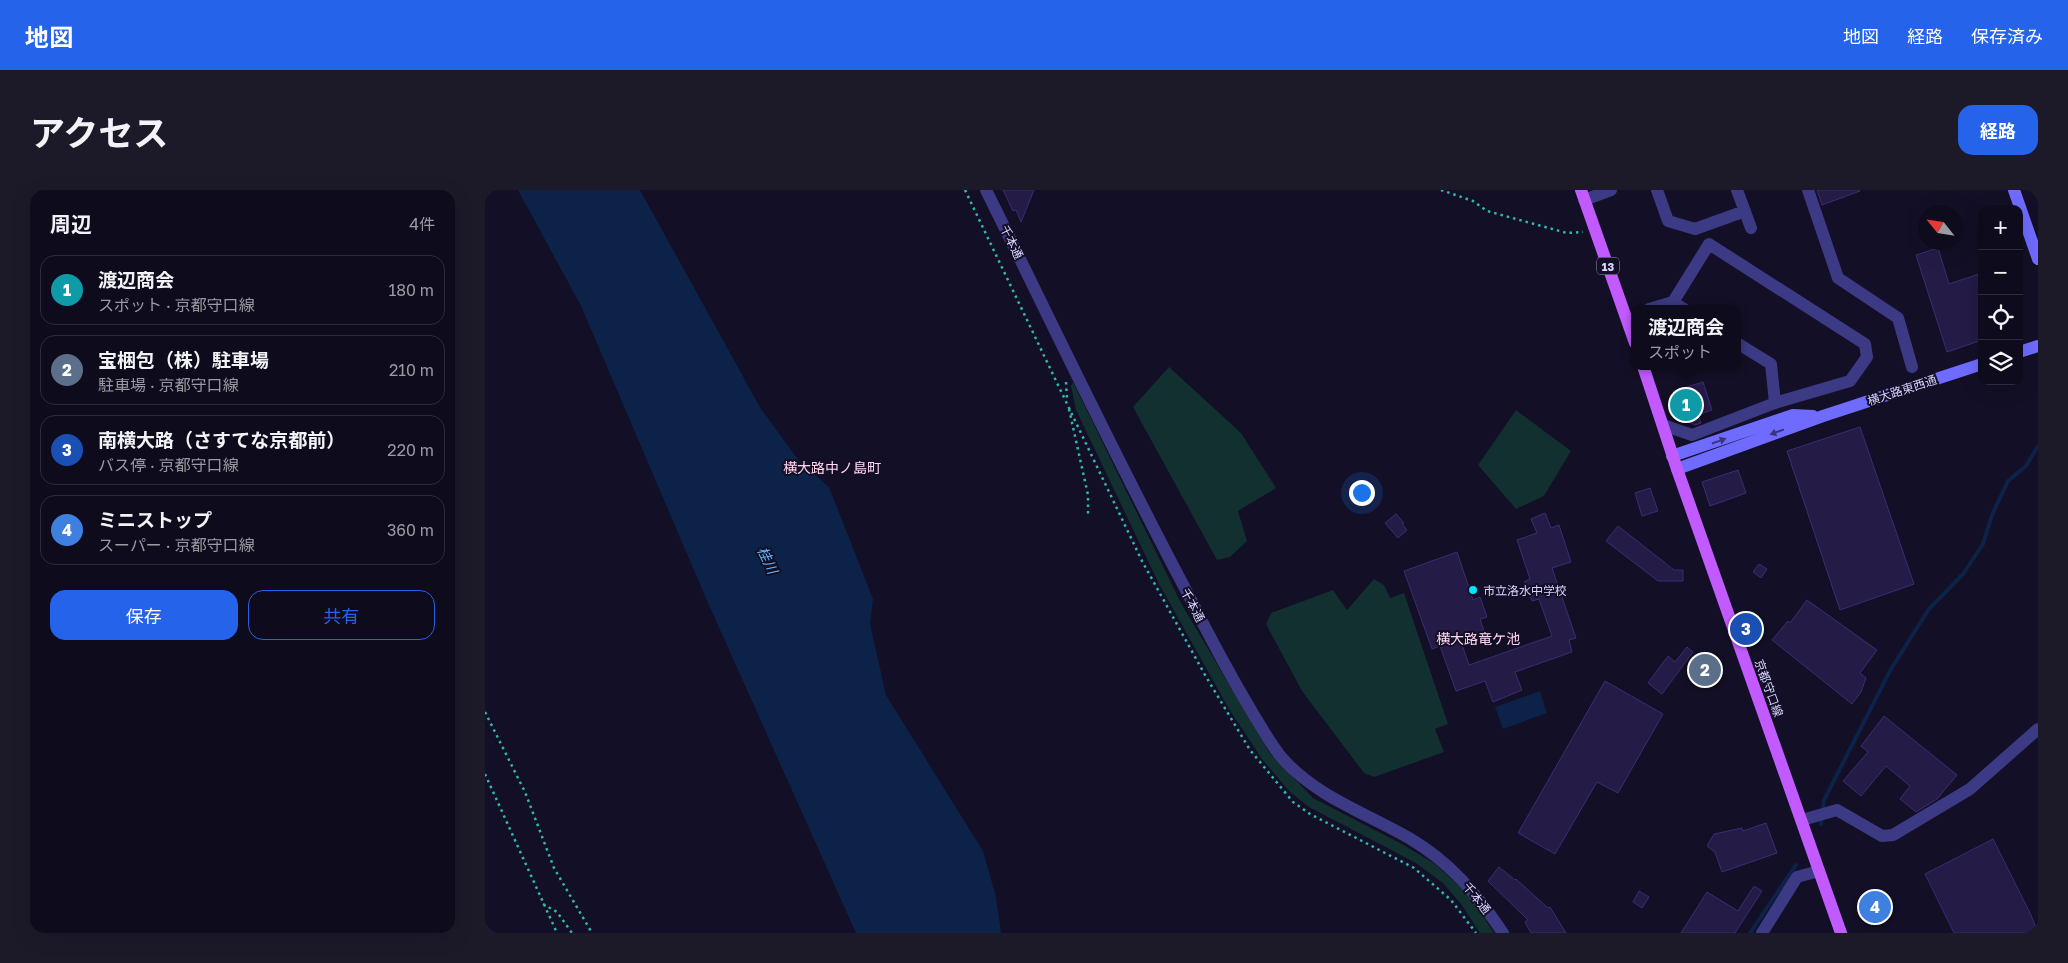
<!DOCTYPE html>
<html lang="ja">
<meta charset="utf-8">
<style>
:root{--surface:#0e0b1c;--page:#1c1929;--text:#f1f3f6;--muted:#9b9ba3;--line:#2e2b3b;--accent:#2563eb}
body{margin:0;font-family:"Golos Text","Noto Sans JP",sans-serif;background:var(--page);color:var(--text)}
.controls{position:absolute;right:15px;top:15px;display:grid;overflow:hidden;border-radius:10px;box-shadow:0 5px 20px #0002}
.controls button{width:45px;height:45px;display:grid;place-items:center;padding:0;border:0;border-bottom:1px solid var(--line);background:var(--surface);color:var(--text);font:25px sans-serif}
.compass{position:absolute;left:1433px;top:15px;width:45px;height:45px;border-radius:50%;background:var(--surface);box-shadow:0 5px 20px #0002;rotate:300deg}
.you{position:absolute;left:876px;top:302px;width:18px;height:18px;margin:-12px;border:4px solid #fff;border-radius:50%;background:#1a73e8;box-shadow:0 0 0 8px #1a73e833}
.badge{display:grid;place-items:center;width:32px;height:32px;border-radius:50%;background:var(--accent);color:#fff;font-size:16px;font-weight:700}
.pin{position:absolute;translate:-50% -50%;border:2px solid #fff;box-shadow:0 1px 5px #0006}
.popup{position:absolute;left:1146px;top:115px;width:110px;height:65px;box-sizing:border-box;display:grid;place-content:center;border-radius:10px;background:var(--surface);filter:drop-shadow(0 1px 4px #0005);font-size:16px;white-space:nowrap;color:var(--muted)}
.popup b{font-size:19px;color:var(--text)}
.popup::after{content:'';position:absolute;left:50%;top:100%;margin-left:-10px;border:10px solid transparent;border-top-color:var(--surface)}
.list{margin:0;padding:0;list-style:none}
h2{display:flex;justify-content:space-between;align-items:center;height:65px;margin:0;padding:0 20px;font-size:21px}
h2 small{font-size:16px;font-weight:400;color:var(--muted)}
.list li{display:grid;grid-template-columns:32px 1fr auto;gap:15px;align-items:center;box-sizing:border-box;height:70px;margin:0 10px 10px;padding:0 10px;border:1px solid var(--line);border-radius:15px}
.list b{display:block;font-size:19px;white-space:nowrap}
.list p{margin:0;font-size:16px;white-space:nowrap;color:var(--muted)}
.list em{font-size:16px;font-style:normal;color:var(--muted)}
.actions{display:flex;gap:10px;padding:15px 20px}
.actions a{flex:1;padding:11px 0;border:1px solid var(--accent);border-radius:15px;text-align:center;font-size:18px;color:var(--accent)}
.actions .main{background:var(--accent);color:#fff}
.icon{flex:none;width:28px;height:28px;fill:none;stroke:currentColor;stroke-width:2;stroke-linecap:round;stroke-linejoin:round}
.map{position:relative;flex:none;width:1553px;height:743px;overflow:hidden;border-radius:15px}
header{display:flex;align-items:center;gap:30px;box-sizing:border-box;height:70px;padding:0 25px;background:var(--accent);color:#fff}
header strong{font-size:24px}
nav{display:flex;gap:28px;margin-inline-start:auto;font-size:18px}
.intro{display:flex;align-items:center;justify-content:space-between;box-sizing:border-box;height:120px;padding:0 30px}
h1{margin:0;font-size:35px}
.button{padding:12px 22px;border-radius:15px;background:var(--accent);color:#fff;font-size:18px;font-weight:700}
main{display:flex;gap:30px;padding:0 30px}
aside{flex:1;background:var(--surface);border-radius:15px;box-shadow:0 5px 20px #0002}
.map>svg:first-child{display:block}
.green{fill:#12302f}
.water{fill:#0c2248}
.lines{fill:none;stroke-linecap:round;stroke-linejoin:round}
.stream{stroke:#0c2248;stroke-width:4}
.building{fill:#241b47;stroke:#3b2d73}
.path{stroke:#2fb8b0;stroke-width:2.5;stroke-dasharray:2.5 4;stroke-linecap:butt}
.street{stroke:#3d3a85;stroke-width:12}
.secondary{stroke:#6f6bff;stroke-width:12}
.primary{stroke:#c25bff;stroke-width:12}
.oneway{fill:#38347d}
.poi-dot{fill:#00e5ff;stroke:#130f26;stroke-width:2}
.labels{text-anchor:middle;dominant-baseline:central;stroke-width:4;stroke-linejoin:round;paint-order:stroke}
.shield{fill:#130f26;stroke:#9e99be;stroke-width:1}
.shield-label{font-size:11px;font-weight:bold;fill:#d9d4ff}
.street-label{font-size:12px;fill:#d9d4ff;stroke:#130f26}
.poi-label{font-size:12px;fill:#d9d4ff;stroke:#130f26;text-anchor:start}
.neighbourhood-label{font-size:14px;fill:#ffd6f0;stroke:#130f26}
.water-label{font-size:14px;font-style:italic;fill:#62b6ff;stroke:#130f26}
</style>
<header>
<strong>地図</strong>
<nav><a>地図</a><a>経路</a><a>保存済み</a></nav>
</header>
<div class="intro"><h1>アクセス</h1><a class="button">経路</a></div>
<main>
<aside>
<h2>周辺<small>4件</small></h2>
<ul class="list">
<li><span class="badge" style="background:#0f9aa8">1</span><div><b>渡辺商会</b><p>スポット · 京都守口線</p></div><em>180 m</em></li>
<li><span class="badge" style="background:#5c6f8a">2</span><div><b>宝梱包（株）駐車場</b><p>駐車場 · 京都守口線</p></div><em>210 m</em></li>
<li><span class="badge" style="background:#1a4fb4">3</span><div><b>南横大路（さすてな京都前）</b><p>バス停 · 京都守口線</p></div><em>220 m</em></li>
<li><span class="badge" style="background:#3f7fe0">4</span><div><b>ミニストップ</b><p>スーパー · 京都守口線</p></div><em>360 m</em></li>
</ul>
<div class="actions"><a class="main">保存</a><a>共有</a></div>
</aside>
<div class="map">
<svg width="1553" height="743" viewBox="0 0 1553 743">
<rect width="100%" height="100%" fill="#130f26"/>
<!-- green -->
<path class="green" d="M684,177L756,243L791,298L753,321L762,351L745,367L732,370L648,217Z
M588,192L696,413L784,562L828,608L915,653L950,674L985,706L1009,743H995L976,714L958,693L931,673L824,617L805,602L777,569L744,519L674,394L591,220L586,196Z
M1031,220L1086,261L1059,306L1031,319L993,275Z
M889,389L899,395L905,408L919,403L963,534L950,539L959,562L889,587L879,583L817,501L781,434L786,423L848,400L862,420Z"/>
<!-- water -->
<path class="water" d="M33,0H155L276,219L314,271L344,297L388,409L385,434L401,505L498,661L511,707L516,743H371L223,413L96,116Z
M1055,501L1062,523L1018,539L1010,517Z"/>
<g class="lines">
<!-- stream -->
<path class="stream" d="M1336,634L1339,610L1406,479L1444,419L1478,384L1498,354L1507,325L1523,291L1541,276L1553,256
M1265,743L1311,675"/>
</g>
<!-- building -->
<path class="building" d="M518,0H549L536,32L531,20L528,21Z
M1332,0H1374L1375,1L1337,15Z
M1453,58L1464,94L1497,83V150L1462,162L1431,65Z
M1218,192L1227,220L1213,225L1216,233L1210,235L1197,228L1188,201Z
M1375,237L1429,394L1355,420L1302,261Z
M1253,280L1261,303L1225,316L1217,292Z
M1165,298L1173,321L1157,326L1150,303Z
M1060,323L1066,338L1074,335L1086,372L1067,378L1091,448L1084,450L1087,462L1030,482L1037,500L1008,512L1000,491L971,501L955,456L947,459L919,381L972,362L988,410L995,407L1002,427L995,429L999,441L975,449L984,475L1067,446L1054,409L1047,411L1039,392L1045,389L1032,350L1052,343L1046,329Z
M911,324L919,333L917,334L922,340L913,348L900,333Z
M1133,336L1189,380H1198V391H1173L1121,351Z
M1274,374L1282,379L1276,388L1268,382Z
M1322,410L1392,460L1375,483L1381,488L1376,502L1367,514L1287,450L1303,431L1305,433Z
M1202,457L1208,462L1177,504L1163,493L1183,466L1190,472Z
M1120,491L1178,524L1133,603L1112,592L1070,664L1033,643Z
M1399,526L1472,585L1452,609L1431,622L1415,609L1425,596L1401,576L1376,606L1358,591L1383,562L1376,556Z
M1281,633L1292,663L1237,682L1230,662L1222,656L1229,644L1257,638L1258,641Z
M1508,649L1546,725L1553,743H1469L1440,684Z
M1014,677L1030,690L1031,689L1063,718L1065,717L1081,743H1046L1040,732L1043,730L1003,691Z
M1269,696L1277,701L1250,743H1196L1222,702L1253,721Z
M1154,701L1164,707L1157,718L1148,712Z"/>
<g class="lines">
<!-- path -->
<path class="path" d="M480,0L657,371L720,485L765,560L808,612L825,624L929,678L966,710L991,743
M956,0L988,11L1002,21L1082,43L1098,42
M581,192L582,209
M584,219L603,305V325
M0,522L40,602L69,678L107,743
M0,584L72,743
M58,714L72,722L87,743"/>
<!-- street -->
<path class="street" d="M501,0C568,135 632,271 703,404C724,446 746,487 770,527C779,541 787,557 798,569C832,607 881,623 924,648C965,672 992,704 1018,743
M1172,0L1183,31L1210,39L1260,21
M1252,0L1266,38
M1323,0L1353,88L1413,128L1427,177
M1099,10L1126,0
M1188,112L1199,119
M1164,119L1188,112L1224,54L1380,154L1382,167L1365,191L1290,213
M1178,235L1207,245L1290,213L1286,174L1252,153
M1317,630L1352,620L1397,646L1408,645L1485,599L1553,539
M1277,743L1312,687L1334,681"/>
<!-- secondary -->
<path class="secondary" d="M1529,0L1553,69
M1534,162L1553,156
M1187,266L1308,225L1328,226
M1192,279L1338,226L1497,174"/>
<!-- primary -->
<path class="primary" d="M1096,0L1150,153
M1158,176L1192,279L1356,743"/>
</g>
<!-- one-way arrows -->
<defs><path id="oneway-solid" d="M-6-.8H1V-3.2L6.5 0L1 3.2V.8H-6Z" transform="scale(1.25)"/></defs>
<g class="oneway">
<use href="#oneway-solid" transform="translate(1292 242) rotate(160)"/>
<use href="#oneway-solid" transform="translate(1234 251) rotate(-19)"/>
</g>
<!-- markers -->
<circle class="poi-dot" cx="988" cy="400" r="5"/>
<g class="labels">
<!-- shield labels -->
<rect class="shield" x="1112" y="67.5" width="22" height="17" rx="4"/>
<g class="shield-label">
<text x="1123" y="76">13</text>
</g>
<!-- street labels -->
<g class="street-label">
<text transform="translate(527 52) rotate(64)">千本通</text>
<text transform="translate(1417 200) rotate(-18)">横大路東西通</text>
<text transform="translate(708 415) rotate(62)">千本通</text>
<text transform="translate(1284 498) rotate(70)">京都守口線</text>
<text transform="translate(992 708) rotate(52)">千本通</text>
</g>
<!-- poi labels -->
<g class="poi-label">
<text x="998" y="400">市立洛水中学校</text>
</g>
<!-- neighbourhood labels -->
<g class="neighbourhood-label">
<text x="347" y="277">横大路中ノ島町</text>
<text x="993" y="448">横大路竜ケ池</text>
</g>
<!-- water labels -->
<g class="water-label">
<text transform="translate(283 370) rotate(64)">桂川</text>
</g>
</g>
</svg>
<div class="controls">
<button>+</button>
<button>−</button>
<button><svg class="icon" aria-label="locate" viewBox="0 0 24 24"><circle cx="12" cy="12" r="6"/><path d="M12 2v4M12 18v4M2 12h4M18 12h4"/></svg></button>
<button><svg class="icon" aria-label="layers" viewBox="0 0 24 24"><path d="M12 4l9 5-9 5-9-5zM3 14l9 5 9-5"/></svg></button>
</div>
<svg class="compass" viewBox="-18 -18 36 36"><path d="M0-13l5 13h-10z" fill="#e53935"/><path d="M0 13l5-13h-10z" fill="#9b9ba3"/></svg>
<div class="you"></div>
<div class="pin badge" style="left:1201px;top:215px;background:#0f9aa8">1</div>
<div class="popup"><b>渡辺商会</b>スポット</div>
<div class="pin badge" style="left:1220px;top:480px;background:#5c6f8a">2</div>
<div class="pin badge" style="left:1261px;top:439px;background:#1a4fb4">3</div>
<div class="pin badge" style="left:1390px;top:717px;background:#3f7fe0">4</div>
</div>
</main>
